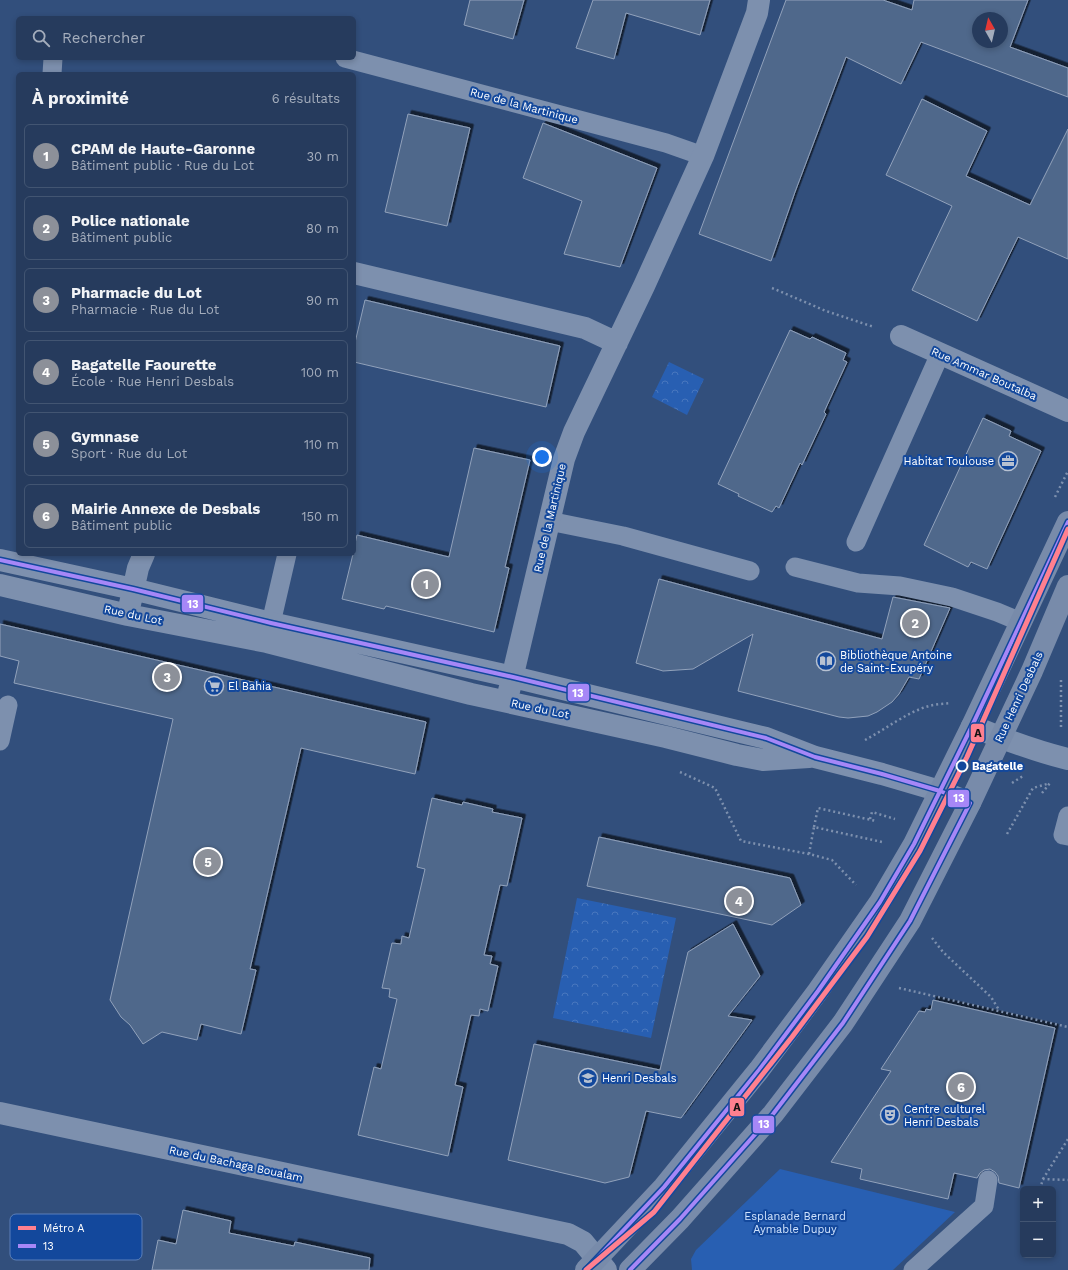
<!DOCTYPE html>
<html lang="fr">
<meta charset="utf-8">
<style>
:root{--surface:#263b5d;--page:#324666;--text:#f1f3f6;--muted:#a4adbc;--line:#425572;--accent:#8c9099}
body{margin:0;font-family:"Work Sans",sans-serif;background:var(--page);color:var(--text)}
.controls{position:absolute;right:12px;bottom:12px;display:grid;overflow:hidden;border-radius:6px;box-shadow:0 2px 6px #0003}
.controls button{width:36px;height:36px;display:grid;place-items:center;padding:0;border:0;border-bottom:1px solid var(--line);background:var(--surface);color:var(--text);font:20px sans-serif}
.compass{position:absolute;left:972px;top:12px;width:36px;height:36px;border-radius:50%;background:var(--surface);box-shadow:0 2px 6px #0003;rotate:352deg}
.you{position:absolute;left:542px;top:457px;width:14px;height:14px;margin:-10px;border:3px solid #fff;border-radius:50%;background:#1a73e8;box-shadow:0 0 0 6px #1a73e833}
.badge{display:grid;place-items:center;width:26px;height:26px;border-radius:50%;background:var(--accent);color:#fff;font-size:13px;font-weight:700}
.pin{position:absolute;translate:-50% -50%;border:2px solid #fff;box-shadow:0 1px 4px #0006}
.list{margin:0;padding:0;list-style:none}
h2{display:flex;justify-content:space-between;align-items:center;height:52px;margin:0;padding:0 16px;font-size:17px}
h2 small{font-size:13px;font-weight:400;color:var(--muted)}
.list li{display:grid;grid-template-columns:26px 1fr auto;gap:12px;align-items:center;box-sizing:border-box;height:64px;margin:0 8px 8px;padding:0 8px;border:1px solid var(--line);border-radius:6px}
.list b{display:block;font-size:15px;white-space:nowrap}
.list p{margin:0;font-size:13px;white-space:nowrap;color:var(--muted)}
.list em{font-size:13px;font-style:normal;color:var(--muted)}
.icon{flex:none;width:22px;height:22px;fill:none;stroke:currentColor;stroke-width:2;stroke-linecap:round;stroke-linejoin:round}
.map{position:relative;flex:none;width:1068px;height:1270px;overflow:hidden}
.search{position:absolute;background:var(--surface);box-shadow:0 2px 6px #0003;left:16px;top:16px;width:340px;height:44px;display:flex;align-items:center;gap:10px;box-sizing:border-box;padding:0 14px;border-radius:6px;color:var(--muted);font-size:15px}
.panel{position:absolute;background:var(--surface);box-shadow:0 2px 6px #0003;left:16px;top:72px;width:340px;height:484px;border-radius:6px}
.map>svg:first-child{display:block}
.green{fill:#285fb2}
.park{fill:url(#park-crowns)}
.building{fill:#50678b;stroke:#91a2bb;fill-rule:evenodd;filter:url(#shadow)}
.lines{fill:none;stroke-linecap:round;stroke-linejoin:round}
.path{stroke:#7d90ae;stroke-width:2.5;stroke-dasharray:2 3;stroke-linecap:butt}
.lane{stroke:#7d90ae;stroke-width:19}
.street{stroke:#7d90ae;stroke-width:22}
.secondary{stroke:#788baa;stroke-width:22}
.bus-1-casing{stroke:#13489c;stroke-width:7}
.bus-1{stroke:#a687f7;stroke-width:4}
.metro-1-casing{stroke:#13489c;stroke-width:8}
.metro-1{stroke:#ff808f;stroke-width:5}
.stop-dot{fill:#13489c;stroke:#fff;stroke-width:2}
.labels{text-anchor:middle;dominant-baseline:central;stroke-width:4;stroke-linejoin:round;paint-order:stroke}
.street-label{font-size:11px;fill:#fff;stroke:#13489c}
.poi-label{font-size:11px;fill:#fff;stroke:#13489c;text-anchor:start}
.stop-label{font-size:11px;font-weight:bold;fill:#fff;stroke:#13489c;text-anchor:start}
.park-label{font-size:11px;fill:#d0e3fd;stroke:#13489c}
.key{fill:#13489c;stroke:#5a7fba;stroke-width:1}
.key-label{font-size:11px;fill:#fff}
.line-badge{stroke:#13489c;stroke-width:1.5}
.badge-label{font-size:11px;text-anchor:middle;font-weight:bold;fill:#fff}
.pale-badge-label{font-size:11px;text-anchor:middle;font-weight:bold;fill:#111}
</style>
<div class="map">
<svg width="1068" height="1270" viewBox="0 0 1068 1270">
<defs>
<pattern id="park-crowns" width="20" height="18" patternUnits="userSpaceOnUse"><rect width="20" height="18" fill="#285fb2"/><path d="M2 6a3 3 0 1 1 6 0M12 15a3 3 0 1 1 6 0" fill="none" stroke="#4877be"/></pattern>
<filter id="shadow"><feDropShadow dx="3.5" dy="-3.5" stdDeviation="0" flood-color="#0009"/></filter>
</defs>
<rect width="100%" height="100%" fill="#324f7c"/>
<!-- green -->
<path class="green" d="M780,1169L955,1212L893,1270H692L691,1259L696,1250Z"/>
<!-- park -->
<path class="park" d="M669,362L704,379L687,415L652,397Z
M577,898L676,918L651,1038L553,1018Z"/>
<!-- building -->
<path class="building" d="M470,0H524L513,39L464,25Z
M593,0H710L700,35L626,13L614,59L576,48Z
M786,0H883L912,10L914,0H1028L1010,47L1068,68V97L921,42L901,84L846,57L795,192L771,261L699,234ZM978,18H1002V42H978Z
M922,99L987,131L966,176L1030,205L1068,129V259L1018,237L977,321L912,290L952,206L886,175Z
M408,114L470,128L447,226L385,212Z
M543,123L657,168L620,267L564,254L582,201L523,178Z
M365,300L560,346L546,407L354,362V347Z
M790,330L810,339L812,337L846,353L843,360L847,362L824,412L826,414L802,465L800,463L779,508L776,506L772,512L738,496L739,494L718,484Z
M983,418L1011,431L1009,436L1041,451L987,569L971,562L968,567L924,545Z
M474,448L530,460L505,567L509,568L494,632L386,606L384,609L342,599L353,554H354V548L357,535L449,557Z
M659,579L882,639L893,597L950,608L919,679L909,677L899,694L892,702L877,712L868,716L848,718L839,717L738,691L753,634L693,669L663,671L636,663Z
M0,624L426,722L415,774L301,748L250,969L256,970L241,1034L201,1024L197,1040L162,1032L143,1044L130,1025L121,1017L110,1000L173,719L14,683L19,661L0,656Z
M432,798L462,805L463,802L493,809L492,812L522,818L507,886L500,885L484,955L492,956L490,964L498,966L488,1011L480,1009L479,1016L471,1015L455,1085L463,1087L448,1156L358,1135L374,1067L381,1069L397,999L389,997L390,989L382,988L392,943L401,944L402,936L409,938L425,869L417,867Z
M599,837L790,878L801,905L772,925L587,886Z
M733,924L760,976L728,1016L752,1020L681,1118L646,1111L629,1177L605,1183L508,1160L534,1044L660,1070L688,952Z
M933,1000L1055,1028L1019,1188L999,1183L998,1176L995,1172L990,1169L984,1170L980,1173L977,1178L954,1173L948,1199L860,1179L862,1169L831,1162L891,1071L881,1069L919,1011L925,1012L926,1009L931,1010Z
M183,1210L231,1221L229,1233L294,1246L295,1242L370,1258L369,1270H152L158,1240L176,1244Z"/>
<g class="lines">
<!-- path -->
<path class="path" d="M772,288L826,311L874,327
M1055,497L1068,471
M1061,727V680
M865,740C886,729 907,712 929,706C936,704 944,704 951,703
M680,772L715,788L741,841L809,854L832,860L856,885
M1012,783L1023,776
M1042,793L1050,783
M870,819L872,812L895,819
M814,827L818,808L876,821
M1007,834L1033,788L1047,784
M809,854L814,827L882,842
M932,938L943,952L991,997L999,1010
M899,988L1068,1027
M1043,1179L1068,1139
M1040,1189L1043,1179L1068,1180"/>
<!-- lane -->
<path class="lane" d="M345,58L666,143L703,156
M52,74L53,58
M549,521L623,536L750,571
M856,542L940,354
M795,567L858,583L900,586L952,597L997,612L1021,622
M271,623L287,554
M0,741L8,705
M1068,816L1063,835L1068,836
M913,1270L984,1206L988,1180"/>
<!-- street -->
<path class="street" d="M354,273L585,328L617,343
M901,336L1068,411
M0,560L133,589L271,623L513,677L766,738L815,757L882,774L940,791L970,803
M0,585L128,615L267,642L471,694L666,737L737,755L763,760L809,757
M130,604L138,568L144,554
M509,691L564,459L574,432L644,286L703,156L757,13L759,0
M972,726C1003,739 1035,751 1068,759
M0,1113L568,1234L583,1242L606,1270"/>
<!-- secondary -->
<path class="secondary" d="M586,1270L664,1187L759,1070L818,991L880,902L914,844L972,726L1068,522
M630,1270L680,1219L773,1114L843,1023L910,921L970,803L1032,671L1068,586"/>
<defs>
<path id="bus-1" d="M0,560L133,589L271,623L513,677L766,738L815,757L882,774L940,791L970,803L910,921L843,1023L773,1114L680,1219L630,1270
M586,1270L664,1187L759,1070L818,991L880,902L914,844L972,726L1068,522"/>
</defs>
<!-- bus-1 casing -->
<use href="#bus-1" class="bus-1-casing"/>
<!-- bus-1 -->
<use href="#bus-1" class="bus-1"/>
<defs>
<path id="metro-1" d="M586,1270L654,1212L792,1037L867,937L920,851L967,757L1068,529"/>
</defs>
<!-- metro-1 casing -->
<use href="#metro-1" class="metro-1-casing"/>
<!-- metro-1 -->
<use href="#metro-1" class="metro-1"/>
</g>
<!-- icons -->
<defs>
<symbol id="office-ring" viewBox="-11 -11 22 22"><circle r="9.5" fill="#13489c" stroke="#b7c1d1" stroke-width="1.5"/><path d="M-6-3h4V-5.5h4V-3h4V5H-6ZM-1-4.5V-3h2v-1.5ZM-6 0V1H6V0Z" fill="#b7c1d1"/></symbol>
<symbol id="library-ring" viewBox="-11 -11 22 22"><circle r="9.5" fill="#13489c" stroke="#b7c1d1" stroke-width="1.5"/><path d="M-6-4Q-3-5.5-.7-3.5V5Q-3 3-6 4ZM6-4Q3-5.5 .7-3.5V5Q3 3 6 4Z" fill="#b7c1d1"/></symbol>
<symbol id="supermarket-ring" viewBox="-11 -11 22 22"><circle r="9.5" fill="#13489c" stroke="#b7c1d1" stroke-width="1.5"/><path d="M-6-5.5h2.5l.6 2H6L4.5 2H-2.5L-4.4-4H-6ZM-1.5 3.2a1.3 1.3 0 1 0 .1 0ZM3 3.2a1.3 1.3 0 1 0 .1 0Z" fill="#b7c1d1"/></symbol>
<symbol id="school-ring" viewBox="-11 -11 22 22"><circle r="9.5" fill="#13489c" stroke="#b7c1d1" stroke-width="1.5"/><path d="M0-5L7-2L0 1L-7-2ZM-4 1L0 2.5L4 1V4Q0 6-4 4Z" fill="#b7c1d1"/></symbol>
<symbol id="theatre-ring" viewBox="-11 -11 22 22"><circle r="9.5" fill="#13489c" stroke="#b7c1d1" stroke-width="1.5"/><path d="M-5-5.5Q0-4 5-5.5V0Q5 5 0 6Q-5 5-5 0ZM-3.3-2.5H-1v1.5H-3.3ZM1-2.5H3.3v1.5H1ZM-2.8 1Q0 5.5 2.8 1Z" fill="#b7c1d1"/></symbol>
</defs>
<g fill-rule="evenodd">
<use href="#office-ring" x="997" y="450" width="22" height="22"/>
<use href="#library-ring" x="815" y="650" width="22" height="22"/>
<use href="#supermarket-ring" x="203" y="675" width="22" height="22"/>
<use href="#school-ring" x="577" y="1067" width="22" height="22"/>
<use href="#theatre-ring" x="879" y="1104" width="22" height="22"/>
</g>
<!-- markers -->
<circle class="stop-dot" cx="962" cy="766" r="5.5"/>
<g class="labels">
<!-- street labels -->
<g class="street-label">
<text transform="translate(524 106) rotate(15)">Rue de la Martinique</text>
<text transform="translate(984 374) rotate(24)">Rue Ammar Boutalba</text>
<text transform="translate(550 518) rotate(-77)">Rue de la Martinique</text>
<text transform="translate(133 615) rotate(12)">Rue du Lot</text>
<text transform="translate(1019 697) rotate(-65)">Rue Henri Desbals</text>
<text transform="translate(540 709) rotate(12)">Rue du Lot</text>
<text transform="translate(236 1164) rotate(12)">Rue du Bachaga Boualam</text>
</g>
<!-- poi labels -->
<g class="poi-label">
<text x="994" y="461" text-anchor="end">Habitat Toulouse</text>
<text x="840" y="655">Bibliothèque Antoine<tspan x="840" dy="13">de Saint-Exupéry</tspan></text>
<text x="228" y="686">El Bahia</text>
<text x="602" y="1078">Henri Desbals</text>
<text x="904" y="1109">Centre culturel<tspan x="904" dy="13">Henri Desbals</tspan></text>
</g>
<!-- stop labels -->
<g class="stop-label">
<text x="972" y="766">Bagatelle</text>
</g>
<!-- park labels -->
<g class="park-label">
<text x="795" y="1216">Esplanade Bernard<tspan x="795" dy="13">Aymable Dupuy</tspan></text>
</g>
</g>
<!-- legend -->
<rect x="10" y="1214" width="132" height="46" rx="6" class="key"/>
<rect x="18" y="1226" width="18" height="4" fill="#ff808f"/>
<rect x="18" y="1244" width="18" height="4" fill="#a687f7"/>
<g class="key-label">
<text x="43" y="1232">Métro A</text>
<text x="43" y="1250">13</text>
</g>
<g class="line-badge">
<rect x="181" y="594" width="23" height="19" rx="4" fill="#a687f7"/>
<rect x="567" y="683" width="23" height="19" rx="4" fill="#a687f7"/>
<rect x="970" y="723" width="15" height="20" rx="4" fill="#ff808f"/>
<rect x="947" y="789" width="23" height="19" rx="4" fill="#a687f7"/>
<rect x="729" y="1097" width="16" height="20" rx="4" fill="#ff808f"/>
<rect x="752" y="1115" width="23" height="19" rx="4" fill="#a687f7"/>
</g>
<g class="badge-label">
<text x="193" y="608">13</text>
<text x="578" y="697">13</text>
<text x="959" y="802">13</text>
<text x="764" y="1128">13</text>
</g>
<g class="pale-badge-label">
<text x="978" y="737">A</text>
<text x="737" y="1111">A</text>
</g>
</svg>
<div class="controls">
<button>+</button>
<button>−</button>
</div>
<svg class="compass" viewBox="-18 -18 36 36"><path d="M0-13l5 13h-10z" fill="#e53935"/><path d="M0 13l5-13h-10z" fill="#a4adbc"/></svg>
<div class="you"></div>
<div class="pin badge" style="left:426px;top:584px">1</div>
<div class="pin badge" style="left:915px;top:623px">2</div>
<div class="pin badge" style="left:167px;top:677px">3</div>
<div class="pin badge" style="left:739px;top:901px">4</div>
<div class="pin badge" style="left:208px;top:862px">5</div>
<div class="pin badge" style="left:961px;top:1087px">6</div>
<div class="search"><svg class="icon" aria-label="search" viewBox="0 0 24 24"><circle cx="10" cy="10" r="6"/><path d="M15 15l6 6"/></svg>Rechercher</div>
<section class="panel">
<h2>À proximité<small>6 résultats</small></h2>
<ul class="list">
<li><span class="badge">1</span><div><b>CPAM de Haute-Garonne</b><p>Bâtiment public · Rue du Lot</p></div><em>30 m</em></li>
<li><span class="badge">2</span><div><b>Police nationale</b><p>Bâtiment public</p></div><em>80 m</em></li>
<li><span class="badge">3</span><div><b>Pharmacie du Lot</b><p>Pharmacie · Rue du Lot</p></div><em>90 m</em></li>
<li><span class="badge">4</span><div><b>Bagatelle Faourette</b><p>École · Rue Henri Desbals</p></div><em>100 m</em></li>
<li><span class="badge">5</span><div><b>Gymnase</b><p>Sport · Rue du Lot</p></div><em>110 m</em></li>
<li><span class="badge">6</span><div><b>Mairie Annexe de Desbals</b><p>Bâtiment public</p></div><em>150 m</em></li>
</ul>
</section>
</div>
